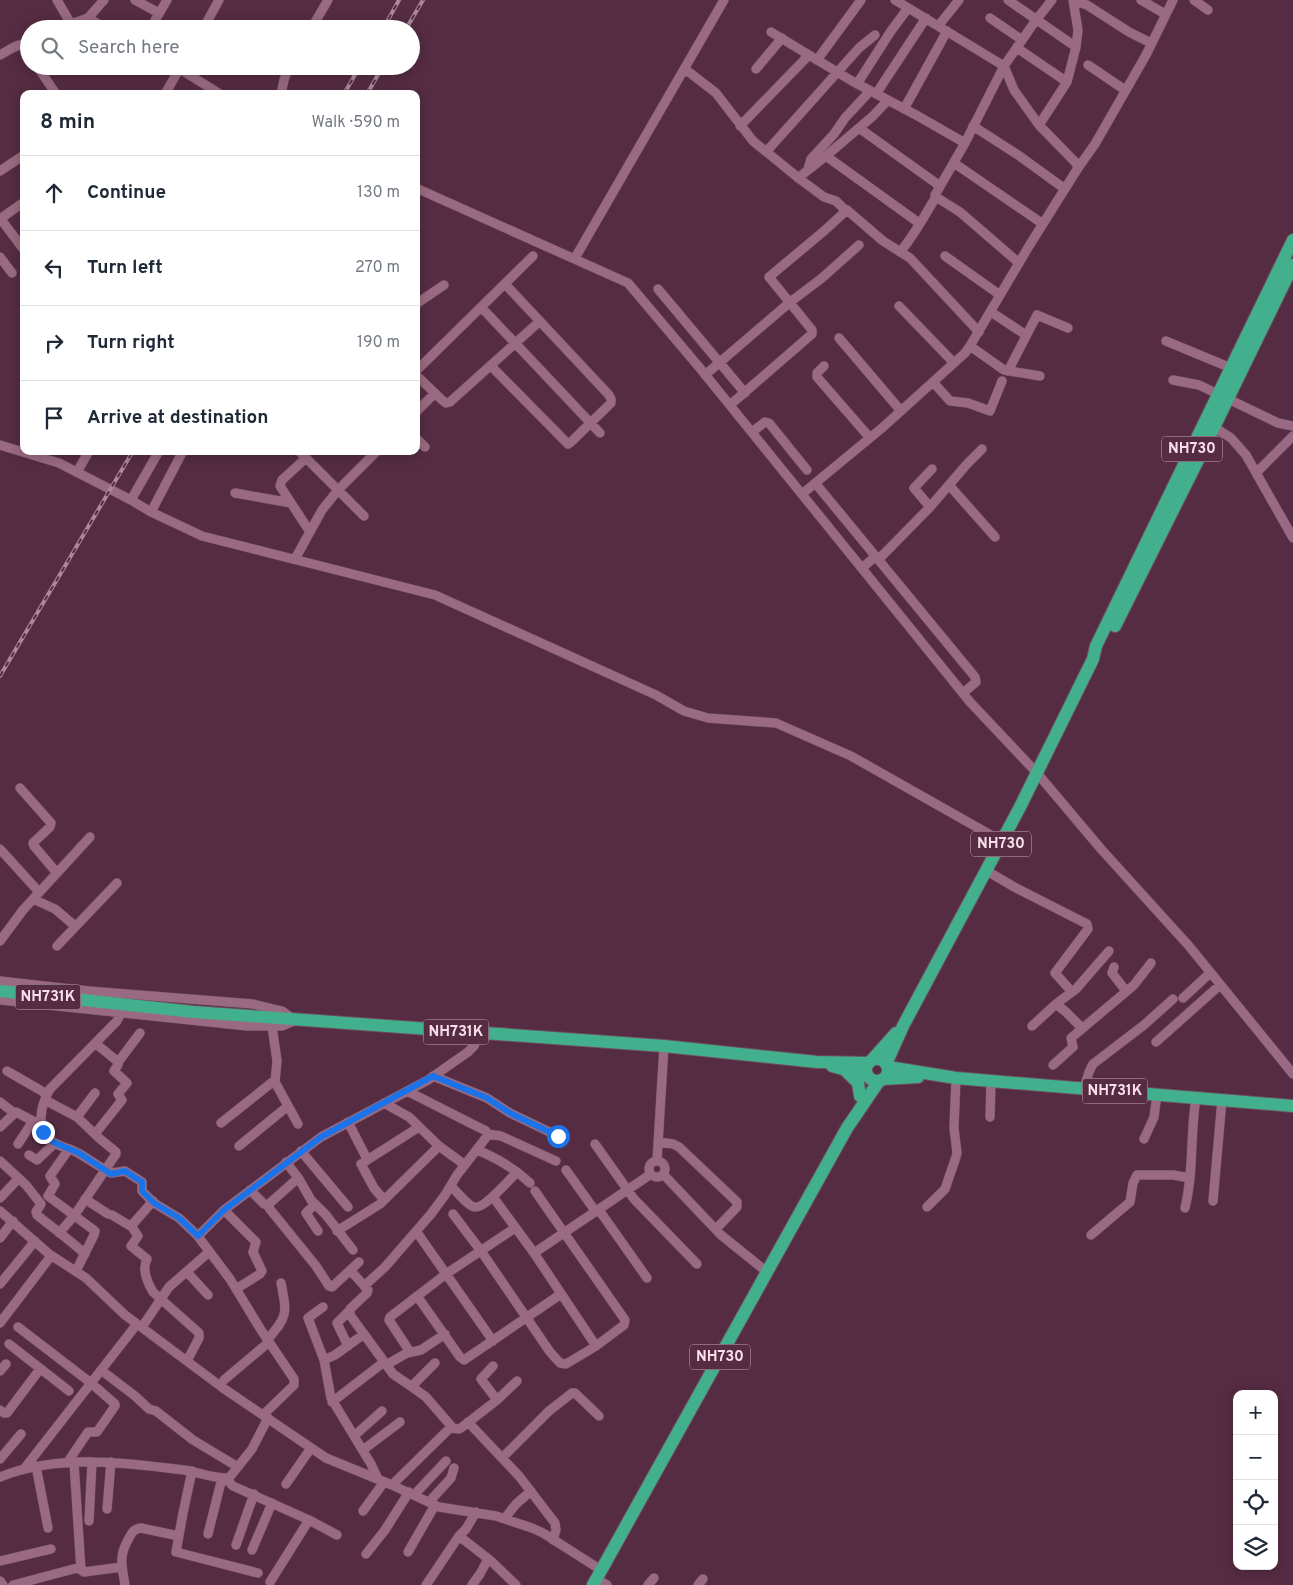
<!DOCTYPE html>
<meta charset="utf-8">
<style>
:root{--surface:#fff;--page:#f6f6f7;--text:#1f2937;--muted:#747a83;--line:#e0e1e3}
body{margin:0;font-family:Overpass,sans-serif;background:var(--page);color:var(--text)}
.controls{position:absolute;right:15px;bottom:15px;display:grid;overflow:hidden;border-radius:10px;box-shadow:0 2px 12px #0003}
.controls button{width:45px;height:45px;display:grid;place-items:center;padding:0;border:0;border-bottom:1px solid var(--line);background:var(--surface);color:var(--text);font:25px sans-serif}
.stop{position:absolute;width:15px;height:15px;margin:-11px;border:4px solid #1a73e8;border-radius:50%;background:#fff}
.stop.end{background:#1a73e8;border-color:#fff;box-shadow:0 1px 5px #0008}
.list{margin:0;padding:0;list-style:none}
h2{display:flex;justify-content:space-between;align-items:center;height:65px;margin:0;padding:0 20px;font-size:21px}
h2 small{font-size:16px;font-weight:400;color:var(--muted)}
.list li{display:grid;grid-template-columns:32px 1fr auto;gap:15px;align-items:center;box-sizing:border-box;height:75px;padding:0 20px;border-top:1px solid var(--line)}
.list b{display:block;font-size:19px;white-space:nowrap}
.list em{font-size:16px;font-style:normal;color:var(--muted)}
.icon{flex:none;width:28px;height:28px;fill:none;stroke:currentColor;stroke-width:2;stroke-linecap:round;stroke-linejoin:round}
.map{position:relative;flex:none;width:1293px;height:1585px;overflow:hidden}
.search{position:absolute;background:var(--surface);box-shadow:0 2px 12px #0003;left:20px;top:20px;width:400px;height:55px;display:flex;align-items:center;gap:12px;box-sizing:border-box;padding:0 18px;border-radius:28px;color:var(--muted);font-size:19px}
.panel{position:absolute;background:var(--surface);box-shadow:0 2px 12px #0003;left:20px;top:90px;width:400px;height:365px;border-radius:10px}
.map>svg:first-child{display:block}
.lines{fill:none;stroke-linecap:round;stroke-linejoin:round}
.minor-casing{stroke:#6f4c5f;stroke-width:10}
.highway-casing{stroke:#6f4c5f;stroke-width:14}
.minor{stroke:#996a81;stroke-width:9}
.highway{stroke:#42b08c;stroke-width:12}
.rail-casing{stroke:#ab899a;stroke-width:4}
.rail{stroke:#552c42;stroke-width:2;stroke-dasharray:5.5;stroke-linecap:butt}
.route{stroke:#1a73e8;stroke-width:6}
.labels{text-anchor:middle;dominant-baseline:central;stroke-width:5;stroke-linejoin:round;paint-order:stroke}
.shield{fill:#552c42;stroke:#c8a9b8;stroke-width:1}
.shield-label{font-size:15px;font-weight:bold;fill:#fadfeb}
</style>
<div class="map">
<svg width="1293" height="1585" viewBox="0 0 1293 1585">
<rect width="100%" height="100%" fill="#552c42"/>
<g class="lines">
<defs>
<path id="minor" d="M57,0L71,24L64,29
M135,0L159,13
M895,0L1004,66L1014,90L1039,125L1067,82L1076,47L1078,30L1073,0
M1008,0L1076,47
M1141,0L1165,14
M1194,0L1208,10
M1074,1L1087,5L1129,32L1151,43
M88,18L107,29
M990,18L1022,40
M71,24L88,18L104,0
M939,25L959,0
M150,29L167,0
M203,29L219,0
M311,29L328,0
M771,32L852,81L916,115L965,143L1004,66L1036,20L1052,0
M1017,48L1067,82
M0,55C8,51 20,41 29,45
M817,60L861,0
M1088,65L1125,90
M37,66L56,94
M175,66L220,94
M685,69L716,93L753,141L801,180L824,197L836,201L846,211
M756,69L782,38
M857,84L891,31L908,8
M165,94L181,66
M281,94L284,80L289,66
M876,94L926,18
M904,109L947,31
M740,126L809,55
M973,126L1018,155L1065,189
M859,128L940,186
M965,143L935,195L936,197L960,212L1019,263
M766,152L859,48L875,35
M826,156L919,223
M954,163L1043,224
M1078,168L1095,144L1146,55L1173,0
M808,169L811,159L834,134L845,118L870,91
M0,171L24,155
M798,178L826,156L873,116L888,100
M416,188L628,283L699,367L970,702L1037,773L1101,849L1189,946L1293,1074
M0,218L24,250
M0,219L24,202
M900,252C914,236 924,216 936,197
M945,256L1000,295
M0,257L12,273
M575,258L724,0
M658,289L745,393
M416,304L444,285
M899,306L954,363
M481,307L600,433
M991,312L1026,335
M839,338L901,411
M1166,341L1231,368
M970,346L1004,370L1040,376
M491,366L568,444L571,442L611,403V399L609,395L505,284
M824,366L817,373V377L870,438
M416,371L533,256
M1008,371L1037,315L1068,328
M416,375L442,400L446,403L450,402L540,321
M705,375L789,303L822,278L859,245
M1173,380L1199,385L1278,423L1293,426
M933,382L950,401L968,403L990,411L1002,381
M730,405L812,334V330L769,277L824,231L847,210L883,241L910,258L979,332
M416,412L435,393
M1214,427L1231,438L1246,455L1293,538
M752,432L765,422L769,423L807,470
M416,438L425,447
M0,445L59,463L131,500L151,512L202,536L435,595L656,695L684,711L708,718L776,723L851,756L996,838L999,850
M299,451L364,516
M306,458L282,480L280,486L310,532
M77,472L89,451
M1257,472L1293,436
M816,484L975,677L976,682L963,693
M949,485L995,537
M235,493L291,503
M802,494L882,428L965,353L970,346L1029,246L1078,168L1076,163L1039,125
M131,500L159,451
M930,507L914,488L932,469
M151,512L183,451
M295,559L322,510L338,490L377,451
M879,559L930,507L967,464L982,449
M862,568L876,556
M20,788L51,823L50,827L33,843L34,846L57,873
M0,849L39,892
M987,871L1016,888L1087,924L1088,929L1055,973L1072,992
M33,899L55,909L75,926
M0,941L23,910L90,837
M57,946L117,883
M1114,967L1112,973L1126,991
M0,981L89,991L253,1004L282,1011L293,1019
M1183,998L1210,973
M0,1000L247,1026H282L294,1021
M1056,1004L1066,1012L1082,1028
M121,1013L117,1021L50,1089C40,1106 35,1130 53,1142C60,1147 70,1148 78,1153C89,1159 99,1167 111,1173L125,1171L142,1182V1191L154,1203L179,1218L197,1235L230,1279L261,1330L294,1379V1385L263,1415
M272,1026L277,1061L275,1082L298,1124
M1032,1026L1056,1004L1076,989L1109,951
M1156,1042L1220,985
M95,1043L117,1061H119L140,1033
M1053,1065L1073,1047L1071,1038L1134,985L1151,963
M7,1071L47,1094
M433,1076L487,1098L510,1113L558,1136
M1084,1088L1089,1072L1093,1064L1144,1025L1173,999
M45,1100L77,1117L99,1138L116,1152V1154L74,1216L59,1233
M0,1102L14,1113
M384,1103L409,1117L439,1146L465,1165
M77,1117L95,1093
M990,1117L991,1081
M348,1122L367,1159
M221,1123L275,1080
M0,1127L16,1112L33,1121L41,1123
M95,1134L122,1100L118,1094L127,1083L114,1071L118,1065L117,1061
M488,1134L501,1136L556,1161
M1144,1139L1154,1117L1157,1095
M659,1142L673,1144L679,1147L737,1202V1207L716,1229
M18,1144L33,1121
M595,1144L634,1199L697,1264
M239,1146L288,1106
M69,1149L50,1176L55,1184L48,1196L95,1231L94,1235L76,1271
M477,1150C497,1158 514,1168 530,1183
M301,1151L348,1207
M29,1155L37,1160L55,1143
M0,1161L26,1185L41,1204L36,1212L37,1215C53,1228 70,1240 85,1254
M657,1161L664,1046
M649 1169a8 8 0 1 1 16 0a8 8 0 1 1-16 0Z
M286,1162L299,1179L311,1200L326,1215L353,1250
M566,1170L596,1212
M663,1174L721,1235L767,1272
M298,1178L270,1203L269,1208L316,1266L329,1286L332,1287L359,1262
M451,1186C455,1190 469,1207 475,1207C484,1209 510,1179 517,1172
M250,1190L264,1204
M493,1197L534,1253L596,1346
M0,1198L18,1179
M85,1199L108,1214
M384,1200L374,1188L361,1164L419,1127
M153,1201L132,1225V1227L138,1236L131,1246L147,1259C142,1269 147,1282 153,1292L199,1333V1338L187,1361
M1213,1201L1222,1100
M315,1204L306,1213L318,1231
M927,1207L945,1189L956,1157L957,1153L954,1128L956,1078
M1185,1208C1194,1172 1190,1134 1196,1098
M224,1210L256,1242L253,1252L262,1271L260,1274L236,1289
M599,1210L647,1278
M0,1211L49,1254L86,1278L125,1315L223,1388L326,1458L392,1485L439,1507L496,1516L532,1528L543,1533L601,1570
M453,1214L481,1251L550,1352L560,1363L566,1364L596,1346L624,1325L625,1320L535,1191
M112,1215L132,1227
M337,1231L380,1204L439,1146
M416,1231L493,1341
M1091,1235L1130,1202L1133,1183L1137,1175H1173L1190,1178
M198,1236L224,1210L321,1137L428,1080L468,1052L474,1046L479,1034
M0,1238L13,1221
M534,1253L651,1174
M350,1270L368,1290L367,1293L350,1309V1315L393,1374L415,1389L426,1397L452,1427
M187,1272L208,1295
M0,1284L35,1241
M364,1286L385,1267L431,1214L445,1195L457,1175L488,1135L486,1131L407,1091
M417,1296L460,1357L464,1360L561,1294
M323,1307L308,1318L324,1360L331,1398L371,1464L378,1479
M0,1323L51,1256
M18,1327L91,1383L115,1404V1406L97,1432H88L67,1463
M142,1327L169,1287L209,1252
M267,1340C288,1316 287,1314 281,1283
M9,1344L69,1391
M348,1346L337,1323L349,1311
M410,1352L389,1320L390,1317L446,1274L515,1228
M324,1360L335,1355L364,1334
M386,1365L407,1353L421,1350L445,1334
M493,1366L481,1379L497,1400
M101,1370L135,1396L149,1409L156,1411L193,1440L238,1467
M0,1371L6,1364
M224,1380L269,1342
M412,1386L435,1363
M332,1402L384,1362
M0,1410L4,1413H7L40,1369
M468,1422L519,1476L555,1523L556,1530L553,1540
M354,1436L382,1411
M363,1450L400,1422
M502,1458L549,1411L572,1393H575L599,1416
M0,1459L21,1434
M74,1463L81,1570L84,1572L122,1567
M36,1466L48,1528
M24,1469L137,1324
M192,1471L183,1513L176,1552L258,1573
M0,1477C59,1454 123,1462 184,1470C198,1472 215,1479 229,1478L252,1449L268,1418
M226,1479L233,1486L309,1520L337,1535
M286,1484L311,1448
M392,1485L450,1428L459,1429L461,1428L497,1400L517,1381
M414,1495L446,1461
M429,1502L451,1478L454,1468
M107,1509L111,1462
M363,1511L384,1482
M505,1518L516,1504L531,1491
M89,1521L92,1462
M208,1534L222,1478
M459,1536L491,1561L516,1585
M236,1545L254,1494
M252,1550L272,1503
M408,1552L435,1505
M366,1554L385,1530L409,1492
M0,1561L51,1549
M596,1579L607,1585
M0,1581L3,1585
M270,1582L309,1520
M13,1585L81,1567
M125,1585C122,1565 118,1557 129,1538C132,1532 134,1529 141,1528L179,1536
M426,1585L459,1536L466,1529L476,1512
M472,1585L480,1574L488,1559
M648,1585L654,1578
M698,1585L703,1579"/>
<path id="highway" d="M1115,626L1200,456L1293,265
M0,991L194,1012L664,1046L817,1062L869,1063
M866 1070a11 11 0 1 1 22 0a11 11 0 1 1-22 0Z
M871,1061L896,1033
M886,1064L903,1026L1020,807L1093,659L1096,646L1293,240
M832,1066L868,1076
M888,1067L956,1078L1293,1106
M846,1071L858,1083L860,1096
M883,1079L918,1077
M593,1585L847,1128L879,1081"/>
</defs>
<!-- minor casing -->
<use href="#minor" class="minor-casing"/>
<!-- highway casing -->
<use href="#highway" class="highway-casing"/>
<!-- minor -->
<use href="#minor" class="minor"/>
<!-- highway -->
<use href="#highway" class="highway"/>
<defs>
<path id="rail" d="M383,29L399,0
M406,29L423,0
M344,94L360,66
M367,94L383,66
M0,676L133,451"/>
</defs>
<!-- rail casing -->
<use href="#rail" class="rail-casing"/>
<!-- rail -->
<use href="#rail" class="rail"/>
</g>
<g class="lines">
<!-- route -->
<path class="route" d="M43,1132L53,1142L79,1153L111,1174L125,1171L142,1182V1191L154,1203L179,1218L198,1236L224,1210L321,1137L433,1076L487,1098L510,1113L558,1136"/>
</g>
<g class="labels">
<!-- shield labels -->
<g class="shield">
<rect x="1162" y="436.5" width="60" height="25" rx="4"/>
<rect x="971" y="831.5" width="60" height="25" rx="4"/>
<rect x="15.5" y="984.5" width="65" height="25" rx="4"/>
<rect x="423.5" y="1019.5" width="65" height="25" rx="4"/>
<rect x="1082.5" y="1078.5" width="65" height="25" rx="4"/>
<rect x="690" y="1344.5" width="60" height="25" rx="4"/>
</g>
<g class="shield-label">
<text x="1192" y="449">NH730</text>
<text x="1001" y="844">NH730</text>
<text x="48" y="997">NH731K</text>
<text x="456" y="1032">NH731K</text>
<text x="1115" y="1091">NH731K</text>
<text x="720" y="1357">NH730</text>
</g>
</g>
</svg>
<div class="controls">
<button>+</button>
<button>−</button>
<button><svg class="icon" aria-label="locate" viewBox="0 0 24 24"><circle cx="12" cy="12" r="6"/><path d="M12 2v4M12 18v4M2 12h4M18 12h4"/></svg></button>
<button><svg class="icon" aria-label="layers" viewBox="0 0 24 24"><path d="M12 4l9 5-9 5-9-5zM3 14l9 5 9-5"/></svg></button>
</div>
<div class="stop" style="left:558px;top:1136px"></div>
<div class="stop end" style="left:43px;top:1132px"></div>
<div class="search"><svg class="icon" aria-label="search" viewBox="0 0 24 24"><circle cx="10" cy="10" r="6"/><path d="M15 15l6 6"/></svg>Search here</div>
<section class="panel">
<h2>8 min<small>Walk · 590 m</small></h2>
<ul class="list">
<li><svg class="icon" aria-label="ahead" viewBox="0 0 24 24"><path d="M12 20V5M6 11l6-6 6 6"/></svg><div><b>Continue</b></div><em>130 m</em></li>
<li><svg class="icon" aria-label="left" viewBox="0 0 24 24"><path d="M17 20v-9H6M10 6l-5 5 5 5"/></svg><div><b>Turn left</b></div><em>270 m</em></li>
<li><svg class="icon" aria-label="right" viewBox="0 0 24 24"><path d="M7 20v-9h11M14 6l5 5-5 5"/></svg><div><b>Turn right</b></div><em>190 m</em></li>
<li><svg class="icon" aria-label="arrive" viewBox="0 0 24 24"><path d="M6 21V4h12l-3 4 3 4H6"/></svg><div><b>Arrive at destination</b></div></li>
</ul>
</section>
</div>
